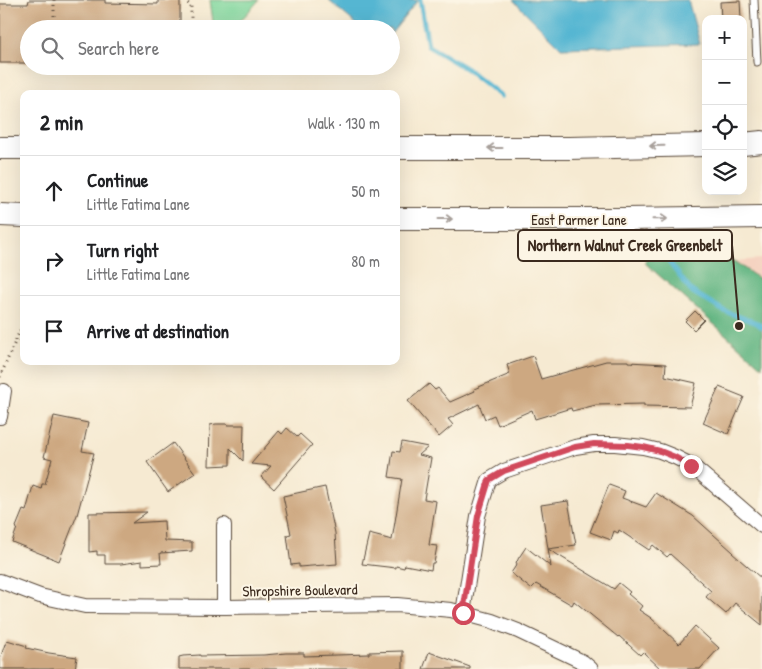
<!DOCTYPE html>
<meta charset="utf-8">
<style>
:root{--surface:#fff;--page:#f6f6f6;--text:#202124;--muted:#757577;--line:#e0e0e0}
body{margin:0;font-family:"Patrick Hand",sans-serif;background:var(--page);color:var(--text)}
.controls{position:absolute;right:15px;top:15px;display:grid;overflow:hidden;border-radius:10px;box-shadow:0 5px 20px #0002}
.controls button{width:45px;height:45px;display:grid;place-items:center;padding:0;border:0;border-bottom:1px solid var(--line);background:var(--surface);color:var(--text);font:25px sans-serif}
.stop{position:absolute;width:15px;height:15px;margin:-11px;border:4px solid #d1495b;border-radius:50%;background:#fff}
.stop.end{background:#d1495b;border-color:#fff;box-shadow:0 1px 5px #0008}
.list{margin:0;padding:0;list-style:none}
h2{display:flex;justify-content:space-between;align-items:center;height:65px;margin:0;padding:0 20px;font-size:21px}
h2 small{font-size:16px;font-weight:400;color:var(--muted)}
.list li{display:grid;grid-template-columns:32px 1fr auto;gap:15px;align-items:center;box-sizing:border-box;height:70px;padding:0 20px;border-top:1px solid var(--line)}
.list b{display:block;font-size:19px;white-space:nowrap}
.list p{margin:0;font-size:16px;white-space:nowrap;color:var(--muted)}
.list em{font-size:16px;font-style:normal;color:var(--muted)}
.icon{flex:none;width:28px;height:28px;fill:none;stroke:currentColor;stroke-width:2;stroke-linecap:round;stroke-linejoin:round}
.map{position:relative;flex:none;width:762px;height:669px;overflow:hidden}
.search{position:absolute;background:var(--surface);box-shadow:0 5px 20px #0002;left:20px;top:20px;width:380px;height:55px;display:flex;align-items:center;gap:12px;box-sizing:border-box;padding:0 18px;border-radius:28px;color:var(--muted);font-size:19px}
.panel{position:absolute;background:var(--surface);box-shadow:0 5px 20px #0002;left:20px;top:90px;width:380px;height:275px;border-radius:10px}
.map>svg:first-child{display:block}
.built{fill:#f5d3c1}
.green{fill:#7bd59b;stroke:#5b805c}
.forest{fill:#64b683;stroke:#507050}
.water{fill:#54b6d2;stroke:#487078}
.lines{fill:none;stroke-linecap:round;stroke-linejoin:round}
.stream{stroke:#54b6d2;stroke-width:5}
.building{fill:#cda881}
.service-casing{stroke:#574739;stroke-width:9}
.minor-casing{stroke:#574739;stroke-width:16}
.primary-casing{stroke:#574739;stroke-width:24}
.path{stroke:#574739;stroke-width:3;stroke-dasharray:1 4;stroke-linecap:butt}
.service{stroke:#fff;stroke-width:7}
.minor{stroke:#fff;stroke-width:14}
.primary{stroke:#fff;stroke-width:22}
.oneway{stroke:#a79f9a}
.route{stroke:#d1495b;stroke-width:6}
.labels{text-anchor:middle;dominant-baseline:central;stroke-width:4;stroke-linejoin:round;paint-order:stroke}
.street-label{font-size:15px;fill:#3b2a1e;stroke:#fcf5e5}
.leader{fill:none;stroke:#3b2a1e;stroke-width:2}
.callout-dot{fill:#3b2a1e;stroke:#fcf5e5;stroke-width:2}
.callout{fill:#fcf5e5;stroke:#3b2a1e;stroke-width:2}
.callout-label{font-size:16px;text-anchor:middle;font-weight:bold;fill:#3b2a1e}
</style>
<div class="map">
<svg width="762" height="669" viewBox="0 0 762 669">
<rect width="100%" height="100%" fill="#fcf5e5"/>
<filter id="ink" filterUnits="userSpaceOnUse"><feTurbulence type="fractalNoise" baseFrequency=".02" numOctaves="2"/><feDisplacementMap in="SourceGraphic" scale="10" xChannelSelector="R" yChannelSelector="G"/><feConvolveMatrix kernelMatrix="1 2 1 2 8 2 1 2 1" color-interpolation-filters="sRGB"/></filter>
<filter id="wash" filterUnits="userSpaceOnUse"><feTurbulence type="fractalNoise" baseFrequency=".0096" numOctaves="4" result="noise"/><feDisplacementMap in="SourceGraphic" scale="20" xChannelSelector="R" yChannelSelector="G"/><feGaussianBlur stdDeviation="1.12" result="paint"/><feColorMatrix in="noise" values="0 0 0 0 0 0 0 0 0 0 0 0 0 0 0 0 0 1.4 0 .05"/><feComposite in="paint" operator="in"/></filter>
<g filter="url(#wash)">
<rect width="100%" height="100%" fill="#f6ead2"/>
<!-- built -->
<path class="built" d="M762,259V281L734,261Z"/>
<!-- green -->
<path class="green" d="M210,0H259L233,29H214Z"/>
<!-- forest -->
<path class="forest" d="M646,259L734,261L762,281V367L645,263Z"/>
<!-- water -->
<path class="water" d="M328,0H418L391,34V29H362Z
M513,0H688L700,44L561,48Z"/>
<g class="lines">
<!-- stream -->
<path class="stream" d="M420,0L428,46L467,69L501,96
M669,262L691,291L724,311L757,323L762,327"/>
</g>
<g id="blocks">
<!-- building -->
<path class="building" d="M29,0H105V3L158,4V0H180V29H29V63H0V4H28Z
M740,1L741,19H721L720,2Z
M695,311L704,320L694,330L685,321Z
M533,356L541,379L606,361H628V362L666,364L665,376L696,383L690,407L644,406V404L596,405L572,411L571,408L535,419L532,410L498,425L494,415L485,419L479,404L448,419L453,425L439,437L408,401L429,384L435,390L438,388L450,402L475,391L474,389L510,374L507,365Z
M719,387L744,397L728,434L703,423Z
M54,416L88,423L82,451L94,453L77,515L59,561L12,542L17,528L16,527L23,510L26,511L33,486L41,489L42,484H45L52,459L44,457Z
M216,424H228V425H244L243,461L230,448V465L209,466L210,425Z
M287,428L297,437L300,434L312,445L274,489L261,477L271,466L251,464L279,431L282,434Z
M402,442L428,447L419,455L431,458L424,499L436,501L429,545L437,546L434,563H432L431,570L405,565L404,568L396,566V568L362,564L369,534L392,540L402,479L389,477L393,451L400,452Z
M173,443L195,473L168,492L147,462Z
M609,485L625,491L622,498L646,507L656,493L693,516L733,552L732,553L762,579V625L735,603L726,614L706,597L711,591L670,554L667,557L653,545L649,550L619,530L618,533L614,531L611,540L590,532Z
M325,487L335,533L337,564L299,567V564L291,565L287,535L291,534L283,496Z
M568,501L576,545L548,549L614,589L619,583L630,592L628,594L642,606L639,610L651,618L679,644L695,626L719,648L700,669H661L643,652L640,655L619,636L618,637L574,601L572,605L536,584L531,589L511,573L517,564L516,562L518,560V559L526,547L551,567L541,505Z
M147,512L132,523L164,521L165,541L192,542V551L160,553L161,564L142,565V561L121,564H105V555H97V551L89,552V513Z
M7,640L27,646L26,648L49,653L77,657L75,669H0V659L5,644H6Z
M403,651V669H179V657L183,656L200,655V656L264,655L286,653H304V656L369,654V652Z
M429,652L470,667V669H423Z"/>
</g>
</g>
<g filter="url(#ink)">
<use href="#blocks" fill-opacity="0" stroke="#574739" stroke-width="1"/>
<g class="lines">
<defs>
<path id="service" d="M754,0L757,62"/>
<path id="minor" d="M0,417L4,391
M224,525V607
M0,581L40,596L85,606L224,607L397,605L451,610L492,621L518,631L583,662L591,669
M463,613L478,516L489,480L504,471L575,447L594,444H615L643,447L660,451L675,457L691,465L703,475L762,526"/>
<path id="primary" d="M743,144L762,142
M0,148H24
M396,148H569L706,145
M0,215L24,216
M396,219H627L762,217"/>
</defs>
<!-- service casing -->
<use href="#service" class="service-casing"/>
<!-- minor casing -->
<use href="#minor" class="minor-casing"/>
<!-- primary casing -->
<use href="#primary" class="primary-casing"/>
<!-- path -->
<path class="path" d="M54,0V29
M184,0L191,6V29
M0,377L24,321"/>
<!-- service -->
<use href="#service" class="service"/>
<!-- minor -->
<use href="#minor" class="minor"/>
<!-- primary -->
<use href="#primary" class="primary"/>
</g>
<!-- one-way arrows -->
<defs><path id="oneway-shaft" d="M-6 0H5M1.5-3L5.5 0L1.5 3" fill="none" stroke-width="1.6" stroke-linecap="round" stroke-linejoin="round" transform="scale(1.25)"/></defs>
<g class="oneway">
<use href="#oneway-shaft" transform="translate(657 146) rotate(179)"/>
<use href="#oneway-shaft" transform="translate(495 148) rotate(-180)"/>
<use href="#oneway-shaft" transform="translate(445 219)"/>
<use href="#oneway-shaft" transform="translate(660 219) rotate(-1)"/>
</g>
</g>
<g class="lines" filter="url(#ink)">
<!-- route -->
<path class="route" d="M463,613L478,516L489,480L504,471L575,447L594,444L628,445L643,447L660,451L675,457L691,466"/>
</g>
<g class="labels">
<!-- street labels -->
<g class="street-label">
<text x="579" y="219">East Parmer Lane</text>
<text transform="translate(300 590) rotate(-1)">Shropshire Boulevard</text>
</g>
</g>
<!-- callouts -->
<path class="leader" d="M739 326L732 245"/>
<circle class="callout-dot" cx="739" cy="326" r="5"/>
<rect class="callout" x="518" y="230" width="214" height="31" rx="5"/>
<g class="callout-label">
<text x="625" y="251">Northern Walnut Creek Greenbelt</text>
</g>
</svg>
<div class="controls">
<button>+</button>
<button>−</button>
<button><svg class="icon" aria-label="locate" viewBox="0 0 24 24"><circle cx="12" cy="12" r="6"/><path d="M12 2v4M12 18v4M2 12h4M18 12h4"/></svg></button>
<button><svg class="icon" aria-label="layers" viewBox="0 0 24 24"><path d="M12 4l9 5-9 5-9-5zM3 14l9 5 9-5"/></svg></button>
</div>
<div class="stop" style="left:463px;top:613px"></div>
<div class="stop end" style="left:691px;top:466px"></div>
<div class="search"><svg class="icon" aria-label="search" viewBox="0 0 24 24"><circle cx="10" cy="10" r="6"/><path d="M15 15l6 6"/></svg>Search here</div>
<section class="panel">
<h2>2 min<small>Walk · 130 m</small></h2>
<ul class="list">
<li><svg class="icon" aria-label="ahead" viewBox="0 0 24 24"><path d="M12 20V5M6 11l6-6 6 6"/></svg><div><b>Continue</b><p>Little Fatima Lane</p></div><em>50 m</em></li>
<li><svg class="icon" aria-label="right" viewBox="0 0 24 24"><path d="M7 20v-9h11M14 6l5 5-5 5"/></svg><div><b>Turn right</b><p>Little Fatima Lane</p></div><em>80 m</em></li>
<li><svg class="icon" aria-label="arrive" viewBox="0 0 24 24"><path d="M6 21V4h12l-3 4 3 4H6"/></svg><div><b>Arrive at destination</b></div></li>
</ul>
</section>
</div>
